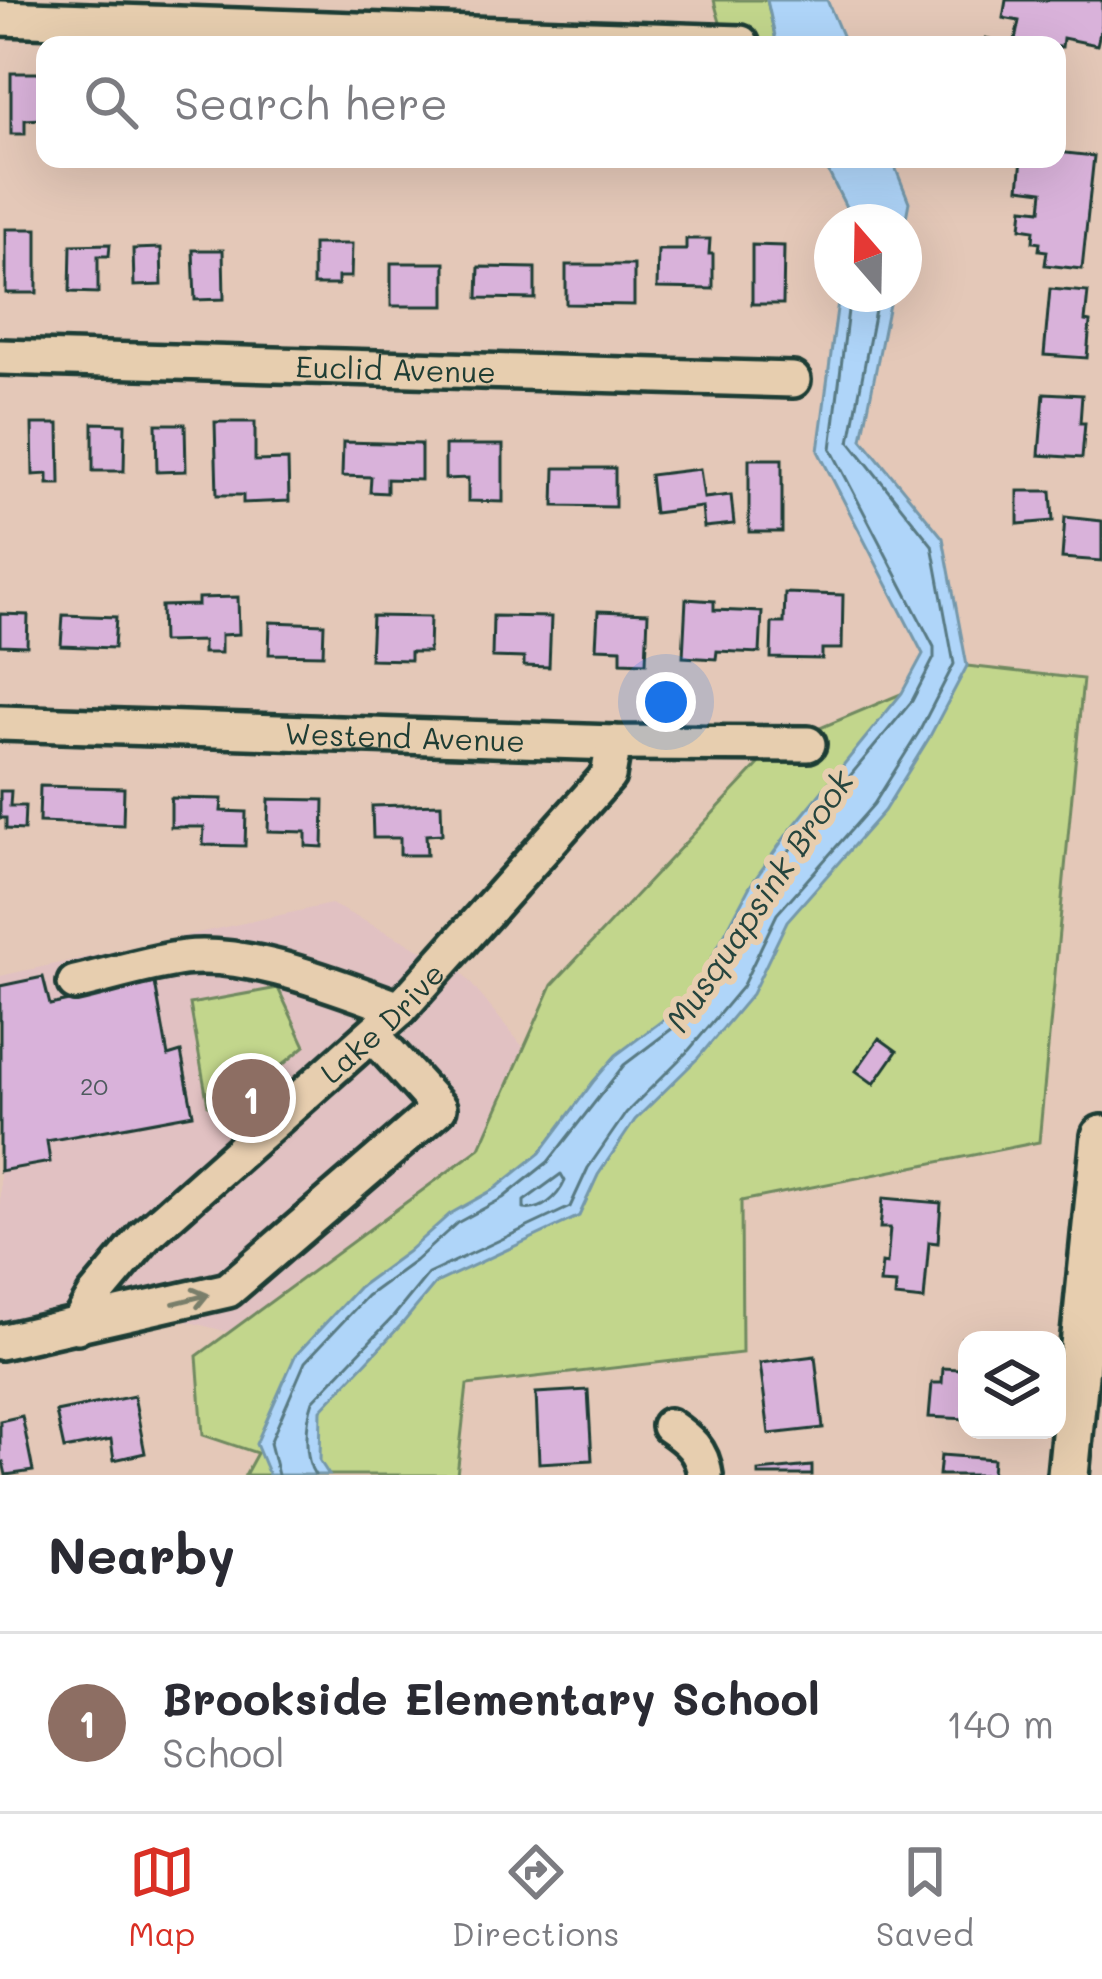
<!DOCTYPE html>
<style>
:root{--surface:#fff;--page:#f7f7f7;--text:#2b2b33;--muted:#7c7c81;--line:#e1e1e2;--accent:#d93025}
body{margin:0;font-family:Mali,sans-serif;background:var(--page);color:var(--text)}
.controls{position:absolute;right:36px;bottom:36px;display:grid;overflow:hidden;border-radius:24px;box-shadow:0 12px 48px #0002}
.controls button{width:108px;height:108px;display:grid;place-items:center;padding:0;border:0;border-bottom:3px solid var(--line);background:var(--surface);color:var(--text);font:60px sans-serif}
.compass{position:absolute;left:814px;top:204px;width:108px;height:108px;border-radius:50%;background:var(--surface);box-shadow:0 12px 48px #0002;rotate:340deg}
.you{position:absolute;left:666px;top:702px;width:42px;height:42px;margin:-30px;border:9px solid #fff;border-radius:50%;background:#1a73e8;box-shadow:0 0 0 18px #1a73e833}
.badge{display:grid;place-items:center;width:78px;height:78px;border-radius:50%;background:var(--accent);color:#fff;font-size:39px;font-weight:700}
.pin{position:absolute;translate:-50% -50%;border:6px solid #fff;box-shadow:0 3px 12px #0006}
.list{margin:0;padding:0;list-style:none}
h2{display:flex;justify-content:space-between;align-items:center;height:156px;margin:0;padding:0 48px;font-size:51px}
h2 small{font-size:39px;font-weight:400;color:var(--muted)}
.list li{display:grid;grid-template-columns:78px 1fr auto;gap:36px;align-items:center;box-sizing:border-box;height:180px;padding:0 48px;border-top:3px solid var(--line)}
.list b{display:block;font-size:45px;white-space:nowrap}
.list p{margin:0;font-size:39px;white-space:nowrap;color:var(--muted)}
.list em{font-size:39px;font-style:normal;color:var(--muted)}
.icon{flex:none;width:66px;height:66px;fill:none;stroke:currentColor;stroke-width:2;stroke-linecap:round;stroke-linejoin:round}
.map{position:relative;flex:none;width:1102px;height:1475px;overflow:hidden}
.search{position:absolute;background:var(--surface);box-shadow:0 12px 48px #0002;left:36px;right:36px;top:36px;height:132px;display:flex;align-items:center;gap:30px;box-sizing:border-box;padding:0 42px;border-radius:24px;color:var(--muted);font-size:45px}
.sheet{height:336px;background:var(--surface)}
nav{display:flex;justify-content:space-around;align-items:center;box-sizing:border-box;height:168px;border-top:3px solid var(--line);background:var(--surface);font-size:33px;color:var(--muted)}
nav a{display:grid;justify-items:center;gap:6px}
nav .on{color:var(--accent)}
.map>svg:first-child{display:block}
.built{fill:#e1c1c2}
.green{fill:#c2d68c;stroke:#708a60;stroke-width:3}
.water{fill:#afd5f9;stroke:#7598aa;stroke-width:3}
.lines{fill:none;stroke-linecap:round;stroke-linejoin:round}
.shore{stroke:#597a83;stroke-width:3}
.building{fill:#d9b2da;stroke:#1f3d34;stroke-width:3}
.minor-casing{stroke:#1f3d34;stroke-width:42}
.major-casing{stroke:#1f3d34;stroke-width:48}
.minor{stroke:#e7ceaf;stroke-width:33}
.major{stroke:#e7ceaf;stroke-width:39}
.oneway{stroke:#797e6b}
.labels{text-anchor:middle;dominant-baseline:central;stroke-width:12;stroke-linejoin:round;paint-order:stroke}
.number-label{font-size:24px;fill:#4e5a5e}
.street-label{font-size:30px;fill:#1f3d34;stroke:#e7ceaf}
.water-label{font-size:33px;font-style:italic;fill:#26453e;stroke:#e7ceaf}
</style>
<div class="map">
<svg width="1102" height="1475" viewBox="0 0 1102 1475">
<rect width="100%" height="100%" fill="#e4c8b8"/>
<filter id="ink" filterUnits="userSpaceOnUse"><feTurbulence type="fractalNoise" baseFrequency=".00833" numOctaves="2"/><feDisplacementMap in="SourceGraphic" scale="24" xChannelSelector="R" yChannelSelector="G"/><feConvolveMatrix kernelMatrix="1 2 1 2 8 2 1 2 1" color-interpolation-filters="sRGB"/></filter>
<g filter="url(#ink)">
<!-- built -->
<path class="built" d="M331,904L459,969L524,1048L480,1147L229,1332L145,1311L0,1342V976Z"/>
<!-- green -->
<path class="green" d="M714,0H767L777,45C728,45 726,49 714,0Z
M967,666L1083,679L1039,1142L741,1201L742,1353L467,1385L457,1475H245L257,1453L203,1435L197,1356L480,1148L552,985L775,747Z
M278,988L305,1046L242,1099L208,1105L190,1004Z"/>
<!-- water -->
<path class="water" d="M767,0H827L846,45H777Z
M822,159H892L909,202L904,228V222H849L850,215Z
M839,294H891L862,439L943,538L967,666L929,738L884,811L787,921L752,994L698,1058L635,1120L598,1175L579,1216L436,1283L402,1324L321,1410L320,1461L329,1475H269L256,1444L295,1356L359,1287L407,1252L450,1214L496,1188L540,1153L593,1082L616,1055L690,1000L750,886L788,833L902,693L923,654L818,451Z"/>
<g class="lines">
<!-- shore -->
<path class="shore" d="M561,1174L565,1181C558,1197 542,1212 524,1209V1201Z
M278,1475L270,1443L305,1362L367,1296L415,1261L457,1223L503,1198L548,1162L624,1065L698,1009L760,892L797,840L912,701L934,658V647L831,449L850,294
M315,1475C303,1457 306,1421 313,1401L393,1317L428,1274L570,1207L588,1168L626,1113L689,1050L742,987L777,914L874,804L919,732L954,664L932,545L850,442L878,294"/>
</g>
<!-- building -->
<path class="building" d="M1006,0H1102V24L1097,45L1063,38L1062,47L985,45L986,38L1014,45L1019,21L1003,18Z
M11,73H43V119L25,120V134H11Z
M1057,152L1094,156L1082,269L1045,265L1047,251L1039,250L1040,243L1033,242L1034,230L1021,228L1023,208L1041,210L1043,191L1019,188L1022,159H1057Z
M6,229H37V293H6Z
M686,239H710L709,254H713V289L657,288L658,250H686Z
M110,244L109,256H98V293L70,292L71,245Z
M313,244H352L351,277H338V285H313Z
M752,245L784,246L783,304H752Z
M161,248L162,285L134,286L133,249Z
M193,250H223L224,299L195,300Z
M391,263H445V306H391Z
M566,265H634V305L566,304Z
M479,267L535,268V299L478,298Z
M1050,289L1088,292L1085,321L1090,322L1087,358L1044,355Z
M1044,393L1082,395L1080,423H1085L1082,458L1039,455Z
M215,422H255V461L288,460L289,501L243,503V495H217Z
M93,423L125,424L124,471H93Z
M32,424H59L60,484H48V474L33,475Z
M156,424H185L186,471L157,472Z
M343,442L421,444V480L387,479V493L370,492L371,477L342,476Z
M445,445H503V502L468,501V478L445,479Z
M749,459H782V532H749Z
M555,468H615V507L554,506Z
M700,469L704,498L731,495L734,524L704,527L702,507L654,513L650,475Z
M1018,491H1051L1053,521L1018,524Z
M1065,517L1102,521V561L1062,558Z
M785,593L843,595L842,649H822V659L771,658L772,623H784Z
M238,597L239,634L221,635V653H203V641L162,642L161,606L198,605V598Z
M686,599L714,601V610L762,612L760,653L717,651L716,659L683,657Z
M598,611L648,613L646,663L621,662V649L596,648Z
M0,614L28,615L27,646L0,645Z
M63,615L116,617L114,648L61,646Z
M372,616L430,617L429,652H410V660L370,659Z
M493,616L551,617L549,667L524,666V658L492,657Z
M270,622L324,624L323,655L269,654Z
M40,786L124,788L123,825L39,822Z
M0,791H11L10,806H25L24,830L6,829V818H0Z
M171,798L222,799L221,811L246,812L245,846L203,845L204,827H171Z
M269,799L324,800L323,847L306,846V832L268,831Z
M441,804L442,834L426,835L427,855H400V838H373L372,806Z
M43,977L50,1005L155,983L168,1056L181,1052L193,1114L47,1141L50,1162L0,1171V986Z
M879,1038L897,1051L874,1084L856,1071Z
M883,1198L941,1203L938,1243L929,1242L924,1300L895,1297L896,1284L880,1283L882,1263L887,1264L890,1228H880Z
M962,1338L985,1339L967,1340V1419L929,1417L932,1383H942L943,1368L959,1369Z
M815,1356L823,1428L769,1434L760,1363Z
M588,1390L592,1460L539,1463L536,1393Z
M134,1396L145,1453L114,1460L111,1440L64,1449L56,1412Z
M22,1416L33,1471L6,1475L3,1462L0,1463V1421Z
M941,1455L993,1459L992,1475H939Z
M812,1466V1475H758V1471Z"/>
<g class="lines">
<defs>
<g id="minor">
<path d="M0,18L741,43"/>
<path id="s1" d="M0,357L793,380"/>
<path id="s2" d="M0,723L614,743L808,744"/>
<path d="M75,983C110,975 147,963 184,958C249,950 338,987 400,1009"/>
<path id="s3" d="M77,1326L94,1297L145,1236L400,1009L608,776L614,743"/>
<path d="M0,1342L228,1290L439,1108L373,1035"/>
<path d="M669,1426C688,1439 702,1450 705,1475"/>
</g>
<path id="major" d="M1068,1475L1102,1136"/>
</defs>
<!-- minor casing -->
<use href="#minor" class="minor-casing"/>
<!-- major casing -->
<use href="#major" class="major-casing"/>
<!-- minor -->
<use href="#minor" class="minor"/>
<!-- major -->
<use href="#major" class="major"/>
</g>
<!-- one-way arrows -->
<defs><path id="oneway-shaft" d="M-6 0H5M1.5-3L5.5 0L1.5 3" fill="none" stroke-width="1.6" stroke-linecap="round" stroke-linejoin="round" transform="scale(3)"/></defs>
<use class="oneway" href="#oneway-shaft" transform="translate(191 1299) rotate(-14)"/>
</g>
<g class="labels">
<!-- number labels -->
<g class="number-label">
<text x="94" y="1085">20</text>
</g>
<!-- street labels -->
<g class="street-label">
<text stroke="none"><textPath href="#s1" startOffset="396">Euclid Avenue</textPath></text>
<text stroke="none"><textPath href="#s2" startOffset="405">Westend Avenue</textPath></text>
<text stroke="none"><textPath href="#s3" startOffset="432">Lake Drive</textPath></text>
</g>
<!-- water labels -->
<g class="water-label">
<text transform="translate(758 900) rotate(-56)">Musquapsink Brook</text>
</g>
</g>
</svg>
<div class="controls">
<button><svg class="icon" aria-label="layers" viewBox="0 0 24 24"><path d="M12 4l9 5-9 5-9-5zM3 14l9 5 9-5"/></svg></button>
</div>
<svg class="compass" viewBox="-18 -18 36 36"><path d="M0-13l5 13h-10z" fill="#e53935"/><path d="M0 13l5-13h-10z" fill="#7c7c81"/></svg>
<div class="you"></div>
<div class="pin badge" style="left:251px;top:1098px;background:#8d6e63">1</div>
<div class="search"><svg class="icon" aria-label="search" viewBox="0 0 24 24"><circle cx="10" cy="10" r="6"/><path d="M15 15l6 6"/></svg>Search here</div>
</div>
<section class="sheet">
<h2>Nearby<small></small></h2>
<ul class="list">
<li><span class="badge" style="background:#8d6e63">1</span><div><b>Brookside Elementary School</b><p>School</p></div><em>140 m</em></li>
</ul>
</section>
<nav>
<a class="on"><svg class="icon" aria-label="map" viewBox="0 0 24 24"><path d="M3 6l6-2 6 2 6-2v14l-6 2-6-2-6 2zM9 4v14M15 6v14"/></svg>Map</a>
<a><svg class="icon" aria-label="directions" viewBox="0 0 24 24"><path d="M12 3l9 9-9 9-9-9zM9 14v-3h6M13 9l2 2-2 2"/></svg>Directions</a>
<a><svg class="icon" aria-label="saved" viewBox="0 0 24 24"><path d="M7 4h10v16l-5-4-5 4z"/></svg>Saved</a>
</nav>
